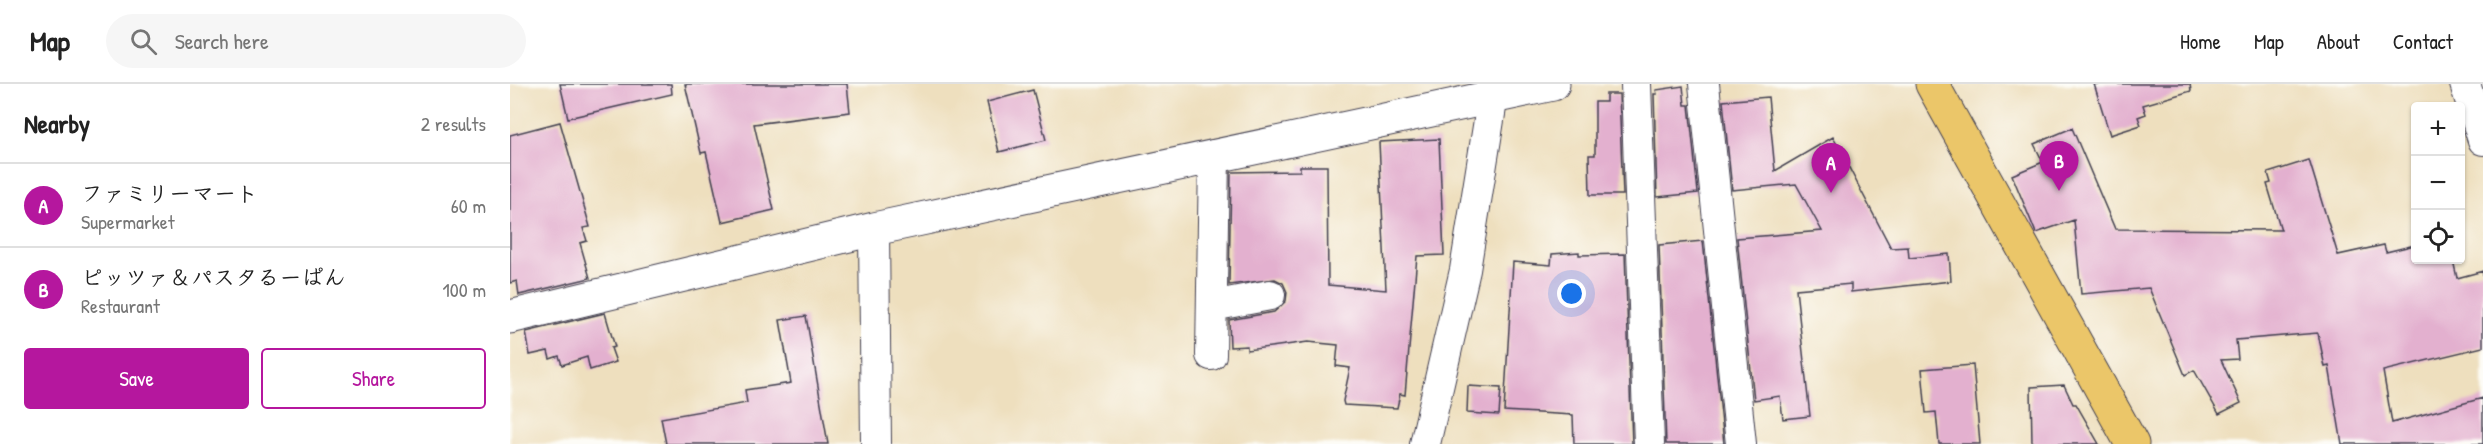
<!DOCTYPE html>
<meta charset="utf-8">
<style>
:root{--surface:#fff;--page:#f6f6f6;--text:#222;--muted:#767676;--line:#e0e0e0;--accent:#b5179e}
body{margin:0;font-family:"Patrick Hand","Klee One",sans-serif;background:var(--page);color:var(--text)}
.controls{position:absolute;right:18px;top:18px;display:grid;overflow:hidden;border-radius:6px;box-shadow:0 2px 4px #0004}
.controls button{width:54px;height:54px;display:grid;place-items:center;padding:0;border:0;border-bottom:2px solid var(--line);background:var(--surface);color:var(--text);font:30px sans-serif}
.you{position:absolute;left:1062px;top:210px;width:21px;height:21px;margin:-15px;border:4px solid #fff;border-radius:50%;background:#1a73e8;box-shadow:0 0 0 9px #1a73e833}
.badge{display:grid;place-items:center;width:39px;height:39px;border-radius:50%;background:var(--accent);color:#fff;font-size:20px;font-weight:700}
.pin{position:absolute;translate:-50% -50px;filter:drop-shadow(0 2px 3px #0008)}
.pin::after{content:'';position:absolute;top:32px;width:21px;height:18px;background:inherit;clip-path:polygon(0 0,100% 0,50% 100%)}
.list{margin:0;padding:0;list-style:none}
h2{display:flex;justify-content:space-between;align-items:center;height:78px;margin:0;padding:0 24px;font-size:26px}
h2 small{font-size:20px;font-weight:400;color:var(--muted)}
.list li{display:grid;grid-template-columns:39px 1fr auto;gap:18px;align-items:center;box-sizing:border-box;height:84px;padding:0 24px;border-top:2px solid var(--line)}
.list b{display:block;font-size:22px;white-space:nowrap}
.list p{margin:0;font-size:20px;white-space:nowrap;color:var(--muted)}
.list em{font-size:20px;font-style:normal;color:var(--muted)}
.actions{display:flex;gap:12px;padding:18px 24px}
.actions a{flex:1;padding:14px 0;border:2px solid var(--accent);border-radius:6px;text-align:center;font-size:21px;color:var(--accent)}
.actions .main{background:var(--accent);color:#fff}
.icon{flex:none;width:33px;height:33px;fill:none;stroke:currentColor;stroke-width:2;stroke-linecap:round;stroke-linejoin:round}
.map{position:relative;flex:none;width:1973px;height:360px;overflow:hidden}
header{display:flex;align-items:center;gap:36px;box-sizing:border-box;height:84px;padding:0 30px;background:var(--surface);border-bottom:2px solid var(--line)}
header strong{font-size:28px}
nav{display:flex;gap:33px;margin-inline-start:auto;font-size:21px}
.search{width:420px;height:54px;background:var(--page);display:flex;align-items:center;gap:15px;box-sizing:border-box;padding:0 21px;border-radius:33px;color:var(--muted);font-size:22px}
main{display:flex}
aside{flex:1;background:var(--surface)}
.map>svg:first-child{display:block}
.building{fill:#e3b0cf}
.lines{fill:none;stroke-linecap:round;stroke-linejoin:round}
.minor-casing{stroke:#413e4f;stroke-width:32}
.tertiary-casing{stroke:#413e4f;stroke-width:35}
.primary-casing{stroke:#413e4f;stroke-width:35}
.minor{stroke:#fff;stroke-width:30}
.tertiary{stroke:#fff;stroke-width:33}
.primary{stroke:#ebc669;stroke-width:33}
</style>
<header>
<strong>Map</strong>
<div class="search"><svg class="icon" aria-label="search" viewBox="0 0 24 24"><circle cx="10" cy="10" r="6"/><path d="M15 15l6 6"/></svg>Search here</div>
<nav><a>Home</a><a>Map</a><a>About</a><a>Contact</a></nav>
</header>
<main>
<aside>
<h2>Nearby<small>2 results</small></h2>
<ul class="list">
<li><span class="badge">A</span><div><b>ファミリーマート</b><p>Supermarket</p></div><em>60 m</em></li>
<li><span class="badge">B</span><div><b>ピッツァ＆パスタるーぱん</b><p>Restaurant</p></div><em>100 m</em></li>
</ul>
<div class="actions"><a class="main">Save</a><a>Share</a></div>
</aside>
<div class="map">
<svg width="1973" height="360" viewBox="0 0 1973 360">
<rect width="100%" height="100%" fill="#fdfcf7"/>
<filter id="ink" filterUnits="userSpaceOnUse"><feTurbulence type="fractalNoise" baseFrequency=".0167" numOctaves="2"/><feDisplacementMap in="SourceGraphic" scale="12" xChannelSelector="R" yChannelSelector="G"/><feConvolveMatrix kernelMatrix="1 2 1 2 8 2 1 2 1" color-interpolation-filters="sRGB"/></filter>
<filter id="wash" filterUnits="userSpaceOnUse"><feTurbulence type="fractalNoise" baseFrequency=".008" numOctaves="4" result="noise"/><feDisplacementMap in="SourceGraphic" scale="24" xChannelSelector="R" yChannelSelector="G"/><feGaussianBlur stdDeviation="1.35" result="paint"/><feColorMatrix in="noise" values="0 0 0 0 0 0 0 0 0 0 0 0 0 0 0 0 0 1.4 0 .05"/><feComposite in="paint" operator="in"/></filter>
<g filter="url(#wash)">
<rect width="100%" height="100%" fill="#eedfbe"/>
<g id="blocks">
<!-- building -->
<path class="building" d="M50,0H161L162,10L58,34Z
M175,0H337L340,28L244,40L264,126L212,138L196,68L191,69Z
M1584,0H1680L1681,7L1633,21L1636,30L1628,33L1631,41L1600,51Z
M1173,2L1175,21H1179L1188,109L1147,113L1144,10H1147L1146,6Z
M523,6L536,56L489,68L477,18Z
M1096,10H1109L1113,111H1080L1079,71H1085V18H1096Z
M1258,13L1265,87L1323,53L1381,164L1398,163L1399,174L1439,170L1441,197L1341,208V200L1286,205L1300,332L1273,335L1270,312L1244,316L1227,154L1312,147L1286,100L1222,106L1213,17Z
M50,38L80,143L73,144L77,157L70,159L80,194L9,211L7,197L0,199V51Z
M1562,44L1605,145L1771,146L1757,100L1761,99L1758,89L1799,76L1828,171L1874,161L1876,168L1905,161V176H1943L1947,194L1973,187V263L1873,287L1882,339L1973,314V360H1832L1819,282L1815,283L1808,249L1726,256L1728,275L1711,276L1731,319L1709,330L1684,286L1675,291L1639,204L1571,210L1564,136L1526,149L1502,91L1533,78L1524,60Z
M929,55L934,171L907,172L895,311L890,310L887,324L834,321L833,317L840,284L826,282L828,261L798,258L737,266V262L720,263L719,236L764,228L776,217L777,208L773,199L765,195L719,201L721,88L790,87V82H817L818,201L876,206L869,58Z
M1193,157L1214,360H1156L1149,161Z
M1069,168V171L1115,170L1122,360H1064L1063,331L994,327L1003,178L1041,181L1042,170Z
M95,229L105,263L101,264L106,278L80,286L77,273L52,281L49,272L40,275L38,267L20,271L16,248Z
M296,232L318,360H156L151,334L237,319L235,306L281,299L270,236Z
M1463,281L1470,360H1429L1426,328L1416,329L1412,285Z
M1554,301L1563,320H1566L1589,360H1522L1521,303Z
M958,302L991,304L989,331L957,329Z"/>
</g>
</g>
<g filter="url(#ink)">
<use href="#blocks" fill-opacity="0" stroke="#413e4f" stroke-width="1.5"/>
<g class="lines">
<defs>
<path id="minor" d="M1126,0L1139,360
M1194,0L1231,360
M1955,0L1973,56
M364,145L366,360
M702,222L760,211
M701,271L704,71
M915,360L955,186L983,11"/>
<path id="tertiary" d="M0,233L364,145L1043,0"/>
<path id="primary" d="M1422,0L1622,360"/>
</defs>
<!-- minor casing -->
<use href="#minor" class="minor-casing"/>
<!-- tertiary casing -->
<use href="#tertiary" class="tertiary-casing"/>
<!-- primary casing -->
<use href="#primary" class="primary-casing"/>
<!-- minor -->
<use href="#minor" class="minor"/>
<!-- tertiary -->
<use href="#tertiary" class="tertiary"/>
<!-- primary -->
<use href="#primary" class="primary"/>
</g>
</g>
</svg>
<div class="controls">
<button>+</button>
<button>−</button>
<button><svg class="icon" aria-label="locate" viewBox="0 0 24 24"><circle cx="12" cy="12" r="6"/><path d="M12 2v4M12 18v4M2 12h4M18 12h4"/></svg></button>
</div>
<div class="you"></div>
<div class="pin badge" style="left:1321px;top:109px">A</div>
<div class="pin badge" style="left:1549px;top:107px">B</div>
</div>
</main>
